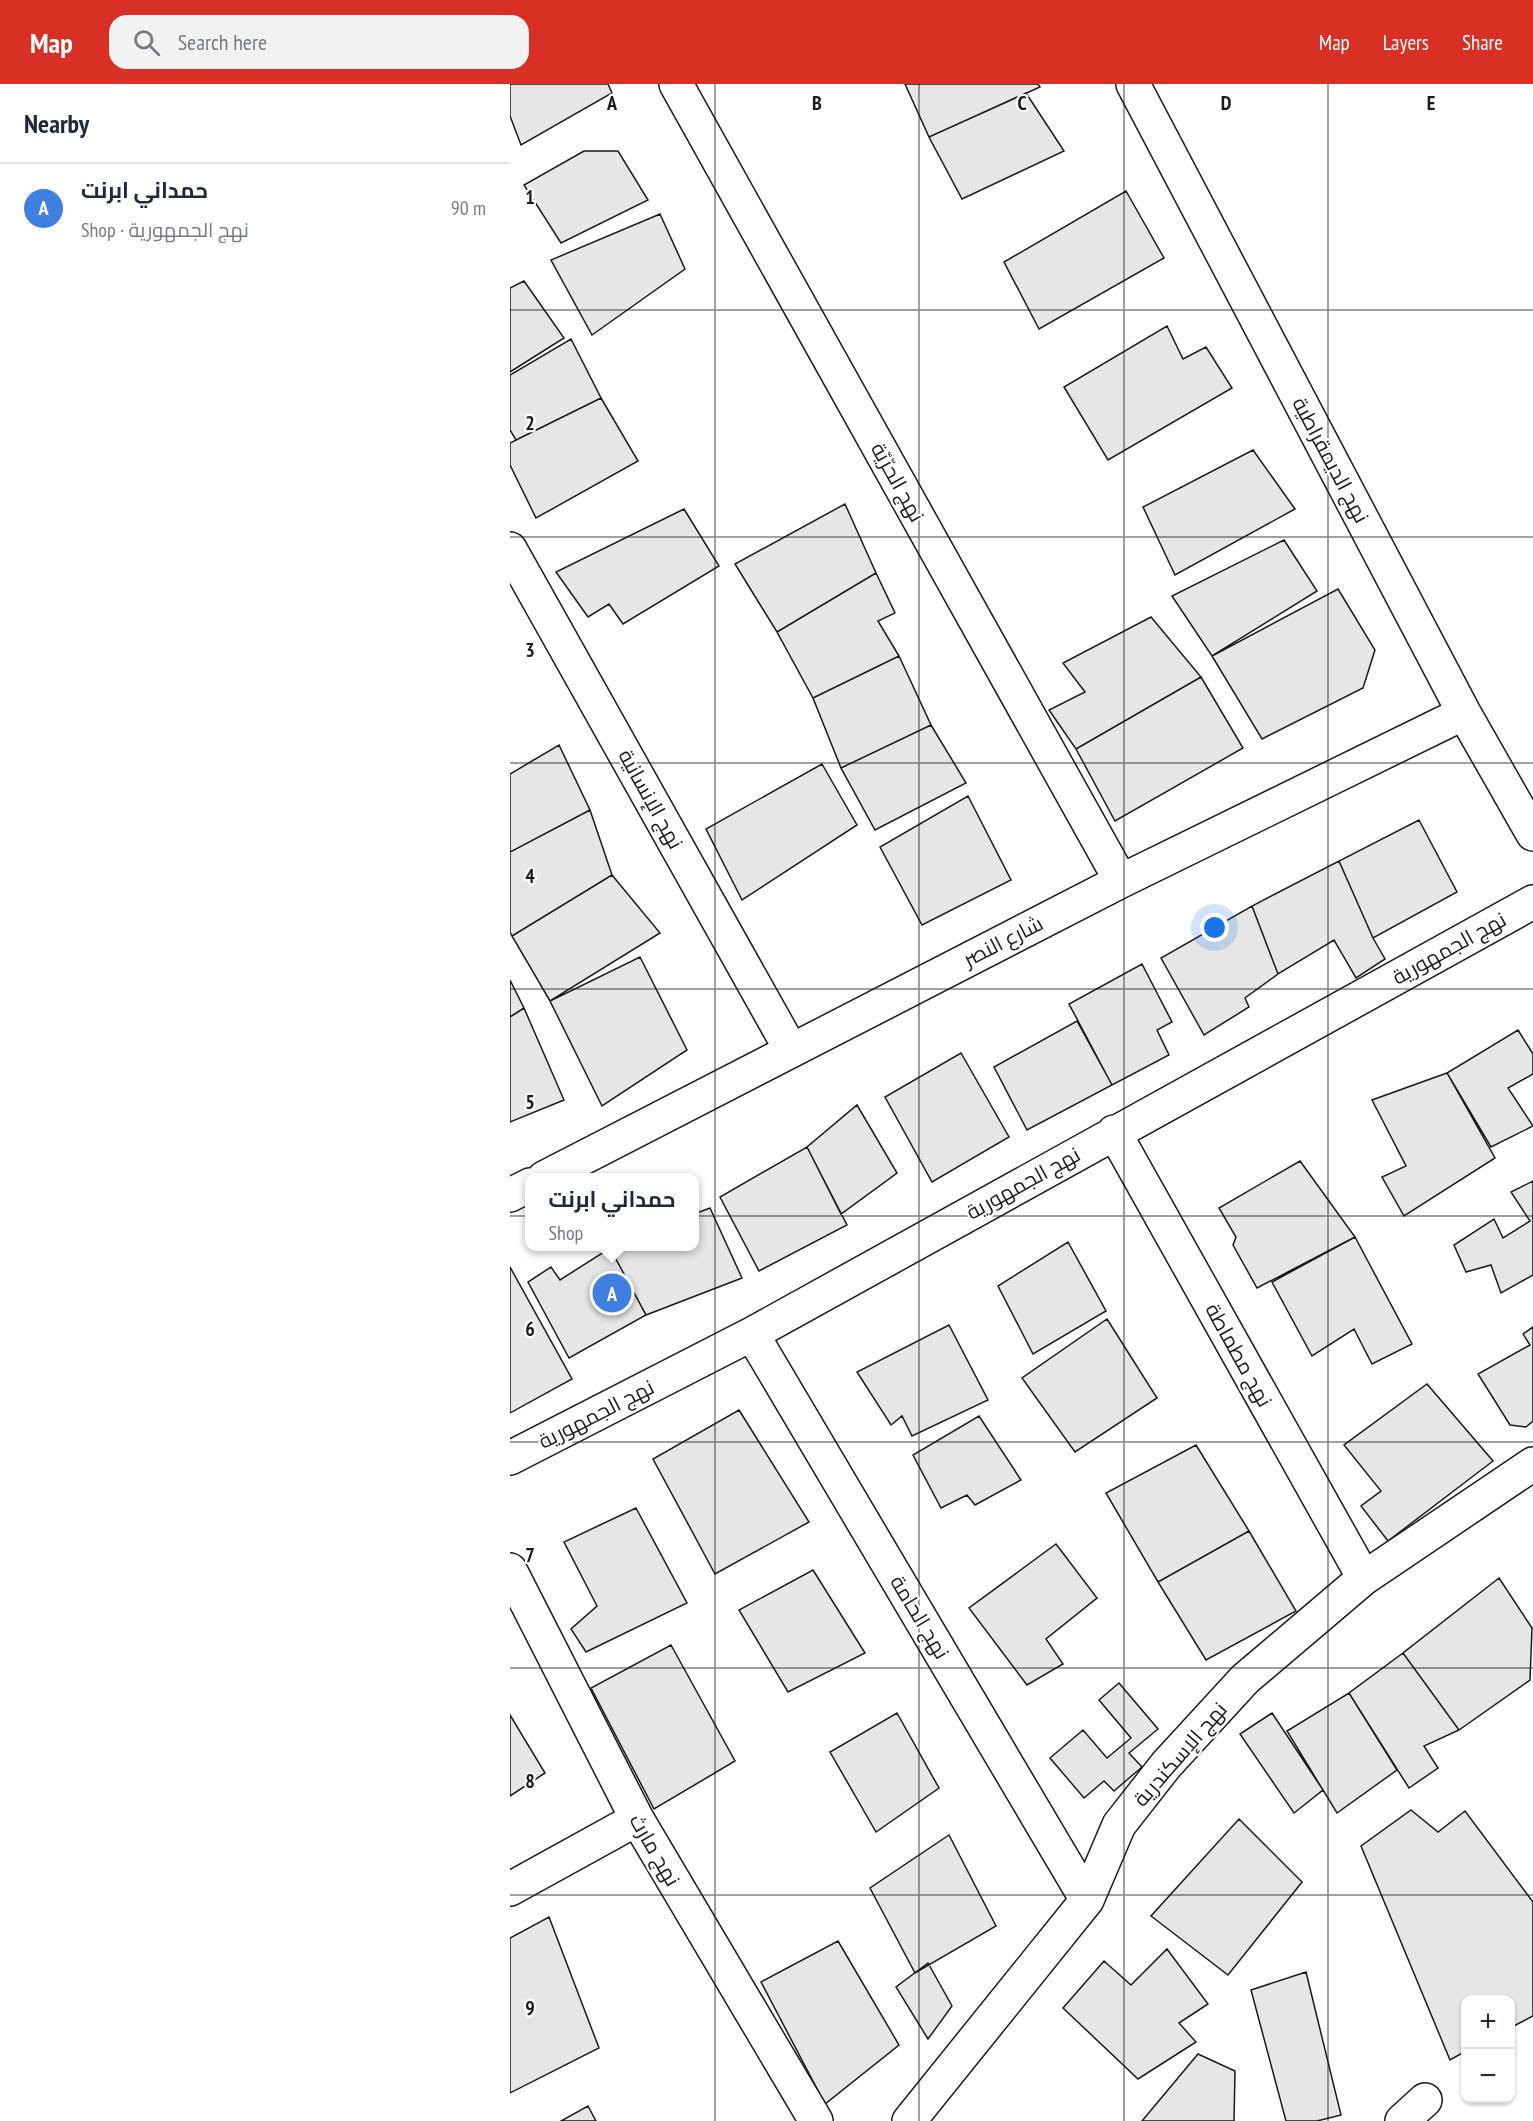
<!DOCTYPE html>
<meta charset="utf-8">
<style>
:root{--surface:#fff;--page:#f2f2f3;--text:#1f2937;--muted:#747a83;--line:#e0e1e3;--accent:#d93025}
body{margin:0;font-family:"PT Sans Narrow",Cairo,sans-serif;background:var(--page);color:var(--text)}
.controls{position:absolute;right:18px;bottom:18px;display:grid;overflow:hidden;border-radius:12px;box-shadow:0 2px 4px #0004}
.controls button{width:54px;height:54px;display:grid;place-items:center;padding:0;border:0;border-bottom:2px solid var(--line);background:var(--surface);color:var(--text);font:30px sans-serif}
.you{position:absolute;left:705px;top:844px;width:21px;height:21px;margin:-15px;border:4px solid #fff;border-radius:50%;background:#1a73e8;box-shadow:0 0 0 9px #1a73e833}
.badge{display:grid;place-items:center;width:39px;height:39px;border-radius:50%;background:var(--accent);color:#fff;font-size:20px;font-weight:700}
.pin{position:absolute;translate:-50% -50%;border:3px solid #fff;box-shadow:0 2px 6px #0006}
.popup{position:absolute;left:15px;top:1089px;width:174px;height:78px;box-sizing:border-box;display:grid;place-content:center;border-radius:12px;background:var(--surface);filter:drop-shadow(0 2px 4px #0005);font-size:20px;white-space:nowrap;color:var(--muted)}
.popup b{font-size:22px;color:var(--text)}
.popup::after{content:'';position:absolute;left:50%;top:100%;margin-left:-12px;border:12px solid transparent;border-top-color:var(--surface)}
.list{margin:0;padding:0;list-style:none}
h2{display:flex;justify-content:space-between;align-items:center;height:78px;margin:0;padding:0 24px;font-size:26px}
h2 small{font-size:20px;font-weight:400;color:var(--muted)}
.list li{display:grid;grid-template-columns:39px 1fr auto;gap:18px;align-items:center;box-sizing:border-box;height:90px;padding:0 24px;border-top:2px solid var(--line)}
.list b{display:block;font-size:22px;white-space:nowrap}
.list p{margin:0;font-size:20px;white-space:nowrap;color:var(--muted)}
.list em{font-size:20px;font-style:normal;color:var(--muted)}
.icon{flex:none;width:33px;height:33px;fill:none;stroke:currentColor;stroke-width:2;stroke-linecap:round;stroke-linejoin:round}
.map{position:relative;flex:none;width:1023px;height:2037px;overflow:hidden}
header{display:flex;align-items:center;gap:36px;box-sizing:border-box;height:84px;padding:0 30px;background:var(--accent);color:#fff}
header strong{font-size:28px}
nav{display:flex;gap:33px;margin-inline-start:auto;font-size:21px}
.search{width:420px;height:54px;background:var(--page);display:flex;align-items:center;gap:15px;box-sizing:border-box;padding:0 21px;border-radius:18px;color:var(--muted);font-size:22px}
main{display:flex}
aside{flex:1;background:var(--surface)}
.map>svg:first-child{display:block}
.building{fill:#e6e6e6;stroke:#1a1a1a;stroke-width:1.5}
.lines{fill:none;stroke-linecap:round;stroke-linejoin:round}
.minor-casing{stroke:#1a1a1a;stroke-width:36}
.minor{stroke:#fff;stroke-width:33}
.grid{fill:none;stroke:#1a1a1a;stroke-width:1.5;stroke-opacity:0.55}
.labels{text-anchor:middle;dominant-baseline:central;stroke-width:4.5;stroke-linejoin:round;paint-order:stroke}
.street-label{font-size:21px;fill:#1a1a1a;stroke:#fff}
.grid-label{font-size:20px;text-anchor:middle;font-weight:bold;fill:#1a1a1a;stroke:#fff;stroke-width:4.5;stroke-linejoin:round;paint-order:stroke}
</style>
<header>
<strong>Map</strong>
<div class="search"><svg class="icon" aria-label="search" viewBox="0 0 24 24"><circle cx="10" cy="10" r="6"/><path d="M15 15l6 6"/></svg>Search here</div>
<nav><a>Map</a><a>Layers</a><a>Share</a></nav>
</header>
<main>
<aside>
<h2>Nearby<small></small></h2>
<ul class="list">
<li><span class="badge" style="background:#3f7fe0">A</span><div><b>حمداني ابرنت</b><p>Shop · نهج الجمهورية</p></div><em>90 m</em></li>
</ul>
</aside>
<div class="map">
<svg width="1023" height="2037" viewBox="0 0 1023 2037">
<rect width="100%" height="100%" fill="#fff"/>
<!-- building -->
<path class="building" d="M0,0H98L102,9L11,61L0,32Z
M395,0H528L530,3L419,53Z
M516,9L554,67L452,115L419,53Z
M74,67H108L138,116L51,159L14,101Z
M616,107L654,174L529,245L494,178Z
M150,130L175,185L82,251L41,176Z
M14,197L54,254L0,288V204Z
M657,242L673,275L696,263L722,304L598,376L554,303Z
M61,255L91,314L6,356L0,346V291Z
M91,314L128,377L26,434L0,381V359Z
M743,366L785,425L665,491L633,423Z
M335,420L366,489L267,548L225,480Z
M174,425L209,482L113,540L99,520L78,533L46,488Z
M774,456L807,507L702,572L662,512Z
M366,489L385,529L368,537L389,572L303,614L267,548Z
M828,505L865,566L853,604L752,655L702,572Z
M641,533L691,593L566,665L539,626L575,608L553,579Z
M389,572L421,641L331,684L303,614Z
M691,593L733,664L605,737L566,665Z
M421,641L456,699L365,746L331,684Z
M49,661L80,726L0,768V690Z
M312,680L347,741L232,816L196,745Z
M458,712L501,796L412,841L370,763Z
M80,726L102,791L2,852L0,848V768Z
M909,736L947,808L863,854L829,777Z
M829,777L863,854L875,875L846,894L824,856L768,890L742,822Z
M102,791L150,849L40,917L2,852Z
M742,822L768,890L735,914L739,923L694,951L651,874Z
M130,873L177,966L92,1022L40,917Z
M632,880L662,938L647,946L659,971L602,1001L559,920Z
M0,896L14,924L0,933Z
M14,924L54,1016L0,1038V933Z
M567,937L602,1001L517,1046L484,983Z
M1008,946L1023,970V990L998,1004L1023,1042L981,1063L937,989Z
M451,969L499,1053L422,1098L375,1013Z
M937,989L985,1074L894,1132L872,1093L896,1082L862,1016Z
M347,1021L387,1089L331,1130L297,1063Z
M297,1063L337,1141L249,1187L210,1113Z
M790,1077L845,1153L747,1204L723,1161L726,1153L709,1124Z
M1023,1097V1191L991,1209L981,1181L956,1188L944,1161L984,1135L993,1154L1020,1137L1001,1108Z
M200,1124L232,1194L136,1231L100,1164L184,1162V1130Z
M845,1153L902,1260L862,1280L844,1245L802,1272L762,1198Z
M558,1158L596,1227L523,1270L488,1202Z
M100,1164L136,1231L59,1274L18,1198L41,1183L50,1196Z
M0,1183L62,1295L0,1329Z
M597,1235L647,1314L565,1368L512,1294Z
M439,1241L478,1316L402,1352L392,1332L381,1341L347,1288Z
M1023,1243V1337L1016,1343L1000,1341L968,1290L1020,1261L1013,1250Z
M917,1300L983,1377L878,1457L851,1422L871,1407L834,1361Z
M229,1326L299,1438L205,1490L143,1375Z
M469,1332L511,1396L465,1421L457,1411L431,1424L403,1371Z
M686,1361L739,1447L648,1498L596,1409Z
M126,1424L177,1519L76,1568L61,1545L87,1522L54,1458Z
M739,1447L786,1527L696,1576L648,1498Z
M546,1460L587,1514L536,1555L553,1580L517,1601L459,1524Z
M303,1486L355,1569L278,1608L229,1526Z
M989,1494L1022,1544L1020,1596L949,1646L893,1569Z
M161,1561L225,1677L144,1725L81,1604Z
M893,1569L949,1646L914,1662L928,1684L899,1704L839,1609Z
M609,1599L648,1645L619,1669L632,1683L604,1707L594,1697L574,1714L540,1674L573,1646L597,1674L621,1654L589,1616Z
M839,1609L887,1686L827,1729L777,1647Z
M387,1629L429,1704L366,1748L320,1668Z
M762,1629L813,1706L784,1729L730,1650Z
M0,1631L35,1689L0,1712Z
M901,1726L928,1748L955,1727L1023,1818V1932L1000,1944V1916H956V1967L940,1976L851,1762Z
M729,1735L792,1798L718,1891L641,1832Z
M439,1751L486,1842L405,1889L360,1804Z
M39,1833L89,1964L0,2009V1854Z
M328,1857L389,1961L315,2020L251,1898Z
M657,1865L698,1920L669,1939L686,1958L628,1995L553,1924L594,1877L621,1901Z
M418,1879L442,1922L418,1955L386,1903Z
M796,1888L831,2031L807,2037H776L741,1906Z
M688,1970L725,1987L724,2037H632Z
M78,2022L86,2037H51Z"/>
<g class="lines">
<defs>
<path id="minor" d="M166,0L611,797
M623,0L954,629L1023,750
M0,465L281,966
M604,1048L854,1494
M34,1094L611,797L954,629
M0,1111L20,1101
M242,1250L577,1816
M0,1374L242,1250L1023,818
M0,1486L127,1735L306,2037
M0,1805L127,1735
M399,2037L577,1816L609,1741L656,1681L735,1595L854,1494L1023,1380
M892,2037L915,2016"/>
</defs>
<!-- minor casing -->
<use href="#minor" class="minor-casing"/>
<!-- minor -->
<use href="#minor" class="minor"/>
</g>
<!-- grid -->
<path class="grid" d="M205,0V2037M409,0V2037M614,0V2037M818,0V2037M0,226H1023M0,453H1023M0,679H1023M0,905H1023M0,1132H1023M0,1358H1023M0,1584H1023M0,1811H1023"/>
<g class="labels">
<!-- street labels -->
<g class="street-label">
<text transform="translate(821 376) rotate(62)">نهج الديمقراطية</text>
<text transform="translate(388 398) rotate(61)">نهج الحرّيّة</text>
<text transform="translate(141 715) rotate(61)">نهج الإنسانية</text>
<text transform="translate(493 857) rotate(-27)">شارع النصر</text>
<text transform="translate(939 864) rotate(-29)">نهج الجمهورية</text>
<text transform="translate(513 1099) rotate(-29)">نهج الجمهورية</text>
<text transform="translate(729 1271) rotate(61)">نهج مطماطة</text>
<text transform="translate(86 1330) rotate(-27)">نهج الجمهورية</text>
<text transform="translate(410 1533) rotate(59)">نهج الحامة</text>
<text transform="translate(670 1670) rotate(-49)">نهج الإسكندرية</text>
<text transform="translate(145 1766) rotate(60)">نهج مارث</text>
</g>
</g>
<g class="grid-label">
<text x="102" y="26">A</text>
<text x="307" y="26">B</text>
<text x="512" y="26">C</text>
<text x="716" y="26">D</text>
<text x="921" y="26">E</text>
<text x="20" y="120">1</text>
<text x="20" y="346">2</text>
<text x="20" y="573">3</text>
<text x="20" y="799">4</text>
<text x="20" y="1025">5</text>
<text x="20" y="1252">6</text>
<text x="20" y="1478">7</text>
<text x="20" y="1704">8</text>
<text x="20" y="1931">9</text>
</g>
</svg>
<div class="controls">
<button>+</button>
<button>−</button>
</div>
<div class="you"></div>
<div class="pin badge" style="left:102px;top:1209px;background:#3f7fe0">A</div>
<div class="popup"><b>حمداني ابرنت</b>Shop</div>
</div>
</main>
